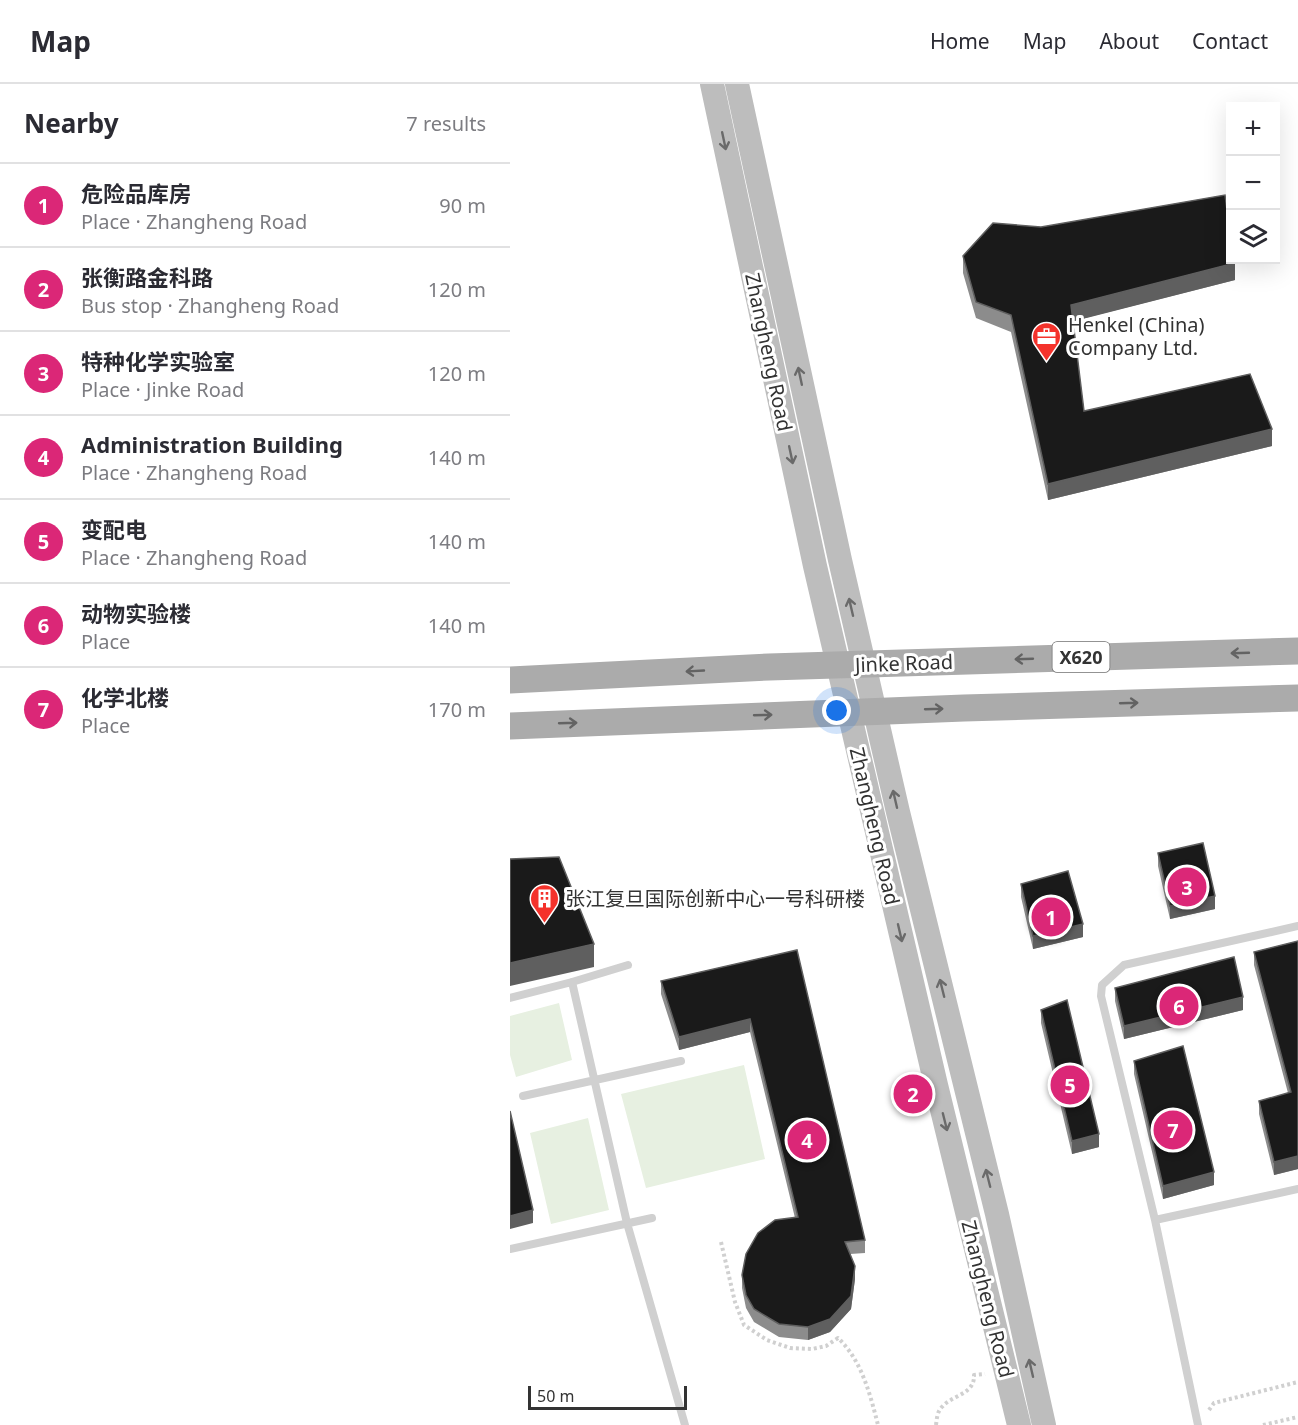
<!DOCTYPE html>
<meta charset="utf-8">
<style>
:root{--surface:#fff;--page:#f7f7f7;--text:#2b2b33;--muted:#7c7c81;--line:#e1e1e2;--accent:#db2777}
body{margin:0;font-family:"Noto Sans","Noto Sans SC",sans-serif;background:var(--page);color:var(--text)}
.controls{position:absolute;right:18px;top:18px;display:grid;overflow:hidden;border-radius:0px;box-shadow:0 6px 24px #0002}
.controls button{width:54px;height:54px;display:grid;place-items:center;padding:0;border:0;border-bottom:2px solid var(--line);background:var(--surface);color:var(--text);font:30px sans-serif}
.scale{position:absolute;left:18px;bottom:15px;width:159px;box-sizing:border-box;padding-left:6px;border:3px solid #333;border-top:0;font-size:16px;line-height:21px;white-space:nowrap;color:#333;-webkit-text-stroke:4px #fff;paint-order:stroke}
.you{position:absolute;left:327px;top:627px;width:21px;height:21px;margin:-15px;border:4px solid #fff;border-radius:50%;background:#1a73e8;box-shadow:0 0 0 9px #1a73e833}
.badge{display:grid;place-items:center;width:39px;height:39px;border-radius:50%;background:var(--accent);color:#fff;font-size:20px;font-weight:700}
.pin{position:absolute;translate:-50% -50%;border:3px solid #fff;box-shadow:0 2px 6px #0006}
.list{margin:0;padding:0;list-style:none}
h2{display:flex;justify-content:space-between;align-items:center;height:78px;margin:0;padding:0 24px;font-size:26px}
h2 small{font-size:20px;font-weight:400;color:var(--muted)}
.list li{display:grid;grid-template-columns:39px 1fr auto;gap:18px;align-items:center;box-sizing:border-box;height:84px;padding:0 24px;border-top:2px solid var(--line)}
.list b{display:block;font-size:22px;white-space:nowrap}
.list p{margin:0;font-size:20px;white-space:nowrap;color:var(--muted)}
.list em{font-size:20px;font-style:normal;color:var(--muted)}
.icon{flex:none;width:33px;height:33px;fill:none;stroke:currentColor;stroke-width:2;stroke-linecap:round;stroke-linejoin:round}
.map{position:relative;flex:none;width:788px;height:1341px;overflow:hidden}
header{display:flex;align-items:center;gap:36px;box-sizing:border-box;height:84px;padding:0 30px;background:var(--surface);border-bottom:2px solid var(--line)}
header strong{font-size:28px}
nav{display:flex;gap:33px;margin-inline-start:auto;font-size:21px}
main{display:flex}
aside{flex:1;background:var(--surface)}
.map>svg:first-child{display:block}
.green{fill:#e7f0e1}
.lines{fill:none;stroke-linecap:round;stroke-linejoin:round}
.path{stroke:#d0d0d0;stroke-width:4;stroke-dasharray:3 3;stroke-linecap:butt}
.lane{stroke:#d0d0d0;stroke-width:8}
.secondary{stroke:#bdbdbd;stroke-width:24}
.primary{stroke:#ababab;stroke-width:27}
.wall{fill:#8c8c8c}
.shaded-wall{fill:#5f5f5f}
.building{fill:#1a1a1a;stroke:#5f5f5f;stroke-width:1.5}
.oneway{stroke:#6a6a6a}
.oneway2{stroke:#636363}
.labels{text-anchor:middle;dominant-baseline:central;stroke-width:6;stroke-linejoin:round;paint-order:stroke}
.shield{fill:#fff;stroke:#707070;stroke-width:1.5}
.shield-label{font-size:18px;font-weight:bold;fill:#333}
.poi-label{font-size:20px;fill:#333;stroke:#fff;text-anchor:start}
.street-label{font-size:20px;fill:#333;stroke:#fff}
</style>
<header>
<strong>Map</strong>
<nav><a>Home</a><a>Map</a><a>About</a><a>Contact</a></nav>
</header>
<main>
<aside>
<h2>Nearby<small>7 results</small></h2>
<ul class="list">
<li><span class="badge">1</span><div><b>危险品库房</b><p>Place · Zhangheng Road</p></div><em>90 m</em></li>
<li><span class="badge">2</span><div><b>张衡路金科路</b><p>Bus stop · Zhangheng Road</p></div><em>120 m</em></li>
<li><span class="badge">3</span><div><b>特种化学实验室</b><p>Place · Jinke Road</p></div><em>120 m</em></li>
<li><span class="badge">4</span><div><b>Administration Building</b><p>Place · Zhangheng Road</p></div><em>140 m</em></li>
<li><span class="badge">5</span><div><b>变配电</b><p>Place · Zhangheng Road</p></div><em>140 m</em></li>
<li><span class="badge">6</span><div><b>动物实验楼</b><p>Place</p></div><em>140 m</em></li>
<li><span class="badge">7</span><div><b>化学北楼</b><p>Place</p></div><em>170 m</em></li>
</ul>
</aside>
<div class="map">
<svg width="788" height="1341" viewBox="0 0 788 1341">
<rect width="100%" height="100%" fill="#fff"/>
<!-- green -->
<path class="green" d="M49,919L62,976L6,993L0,971V932Z
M234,981L255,1075L136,1104L111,1010Z
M78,1034L99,1126L41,1140L20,1049Z"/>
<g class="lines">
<!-- path -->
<path class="path" d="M211,1158L225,1218L234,1241L257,1256L280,1264L302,1265L316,1262L328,1254C352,1277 360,1310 368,1341
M699,1326L704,1319L788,1298
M426,1341C427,1334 427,1327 433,1322C443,1311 465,1310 464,1291L475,1290
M753,1341L788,1333"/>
<!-- lane -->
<path class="lane" d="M62,898L117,1139L175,1341
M0,914L62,898L118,881
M13,1012L171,977
M645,1136L788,1105
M0,1165L142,1134
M688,1341L645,1136L591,912L592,901L614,881L788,842"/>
<!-- secondary -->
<path class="secondary" d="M202,0L305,482L426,1001L509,1341
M227,0L330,476L388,728L487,1130L534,1341"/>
<!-- primary -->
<path class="primary" d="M0,596L259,583L788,567
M0,642L454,624L788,614"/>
</g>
<!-- wall -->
<path class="wall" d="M453,172L725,196L563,237L574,327L762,362L538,416L501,248L466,234L453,189Z
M648,769L705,825L660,835L648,782Z
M511,800L573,853L523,865L511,813Z
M788,857V1085L764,1091L749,1030V1017L778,1009L744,881V868Z
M287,866L355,1156V1169L340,1170L345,1195L341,1225L320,1248L298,1256L269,1253L244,1238L236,1224L232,1204V1191L285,1134L240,948L169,966L151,910V897Z
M605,904L733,926L614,955L605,917Z
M531,926L589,1063L562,1070L531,939Z
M624,977L704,1101L653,1115L624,990Z"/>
<!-- shaded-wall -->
<path class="shaded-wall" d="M725,179V196L561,238V221Z
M762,345V362L538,416V400Z
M705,812V825L660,835V822Z
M573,840V853L523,865V852Z
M84,860V883L0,902V879Z
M733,913V926L614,955V942Z
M240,935V948L169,966V953Z
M589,1050V1063L562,1070V1057Z
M788,1072V1085L764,1091V1078Z
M704,1088V1101L653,1115V1102Z
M23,1126V1139L0,1145V1132Z
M345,1182V1195L341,1225L320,1248L298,1256V1243Z"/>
<!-- building -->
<path class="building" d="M715,111L720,149V176H724L725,179L561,221L574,327L740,290L762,345L538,400L501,231L466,218L453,172L483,139L531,143Z
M693,759L705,812L660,822L648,769Z
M49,773L84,860L0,879V775Z
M558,787L573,840L523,852L511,800Z
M788,857V1072L764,1078L749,1017L781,1008L744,868Z
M287,866L355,1156L335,1158L345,1182L341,1212L320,1235L298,1243L269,1240L244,1225L236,1211L232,1191L236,1170L248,1149L265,1136L288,1133L240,935L169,953L151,897Z
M724,873L733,913L614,942L605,904Z
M557,916L589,1050L562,1057L531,926Z
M673,962L704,1088L653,1102L624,977Z
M0,1027L23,1126L0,1132Z"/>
<!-- one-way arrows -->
<defs><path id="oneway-shaft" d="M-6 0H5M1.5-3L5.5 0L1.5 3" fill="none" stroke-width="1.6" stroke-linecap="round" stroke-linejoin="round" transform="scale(1.5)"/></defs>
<g class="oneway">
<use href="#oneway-shaft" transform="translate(214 57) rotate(78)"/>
<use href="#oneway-shaft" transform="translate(290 292) rotate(-102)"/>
<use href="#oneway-shaft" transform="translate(281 371) rotate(78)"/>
<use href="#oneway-shaft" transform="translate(341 523) rotate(-103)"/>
<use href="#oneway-shaft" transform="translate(385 715) rotate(-103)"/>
<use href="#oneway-shaft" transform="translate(390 849) rotate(77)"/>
<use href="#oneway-shaft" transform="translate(432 904) rotate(-104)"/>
<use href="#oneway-shaft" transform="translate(435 1038) rotate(76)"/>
<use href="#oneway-shaft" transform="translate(478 1094) rotate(-104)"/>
<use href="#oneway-shaft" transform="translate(521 1284) rotate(-103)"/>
</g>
<g class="oneway2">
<use href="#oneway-shaft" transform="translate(730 569) rotate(178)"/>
<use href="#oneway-shaft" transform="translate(514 575) rotate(178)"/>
<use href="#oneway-shaft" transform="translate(185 587) rotate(177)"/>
<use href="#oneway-shaft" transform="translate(619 619) rotate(-2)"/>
<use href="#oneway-shaft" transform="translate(424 625) rotate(-2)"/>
<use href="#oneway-shaft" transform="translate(253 631) rotate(-2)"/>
<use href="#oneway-shaft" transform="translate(58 639) rotate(-2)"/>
</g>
<!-- icons -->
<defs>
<symbol id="office-pin" viewBox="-11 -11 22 30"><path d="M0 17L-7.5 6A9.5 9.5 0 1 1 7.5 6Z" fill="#f4322b" stroke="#fff"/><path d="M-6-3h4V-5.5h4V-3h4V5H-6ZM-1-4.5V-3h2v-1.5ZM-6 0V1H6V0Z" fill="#fff"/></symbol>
<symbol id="building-pin" viewBox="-11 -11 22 30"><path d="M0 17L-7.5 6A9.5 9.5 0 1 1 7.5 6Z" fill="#f4322b" stroke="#fff"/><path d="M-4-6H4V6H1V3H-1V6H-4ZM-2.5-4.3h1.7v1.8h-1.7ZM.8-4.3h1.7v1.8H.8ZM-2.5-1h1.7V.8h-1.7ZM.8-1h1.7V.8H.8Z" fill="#fff"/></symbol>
</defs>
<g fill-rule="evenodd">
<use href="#office-pin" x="520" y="236" width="33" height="45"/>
<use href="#building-pin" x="18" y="798" width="33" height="45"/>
</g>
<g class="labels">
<!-- shield labels -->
<rect class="shield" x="542.5" y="558" width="57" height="30" rx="4.5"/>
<g class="shield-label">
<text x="571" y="573">X620</text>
</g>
<!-- poi labels -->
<g class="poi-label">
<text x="558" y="240">Henkel (China)<tspan x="558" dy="23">Company Ltd.</tspan></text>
<text x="55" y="814">张江复旦国际创新中心一号科研楼</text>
</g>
<!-- street labels -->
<g class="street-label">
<text transform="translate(259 268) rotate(78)">Zhangheng Road</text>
<text transform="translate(394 579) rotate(-2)">Jinke Road</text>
<text transform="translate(365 742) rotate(77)">Zhangheng Road</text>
<text transform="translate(478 1215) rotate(76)">Zhangheng Road</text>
</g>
</g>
</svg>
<div class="controls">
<button>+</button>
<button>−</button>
<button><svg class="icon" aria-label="layers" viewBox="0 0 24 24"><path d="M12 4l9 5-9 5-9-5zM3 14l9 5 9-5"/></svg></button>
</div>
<div class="scale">50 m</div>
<div class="you"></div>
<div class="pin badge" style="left:541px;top:833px">1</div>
<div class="pin badge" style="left:403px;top:1010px">2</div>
<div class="pin badge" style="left:677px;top:803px">3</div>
<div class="pin badge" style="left:297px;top:1056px">4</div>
<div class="pin badge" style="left:560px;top:1001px">5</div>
<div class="pin badge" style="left:669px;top:922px">6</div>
<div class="pin badge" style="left:663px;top:1046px">7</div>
</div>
</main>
